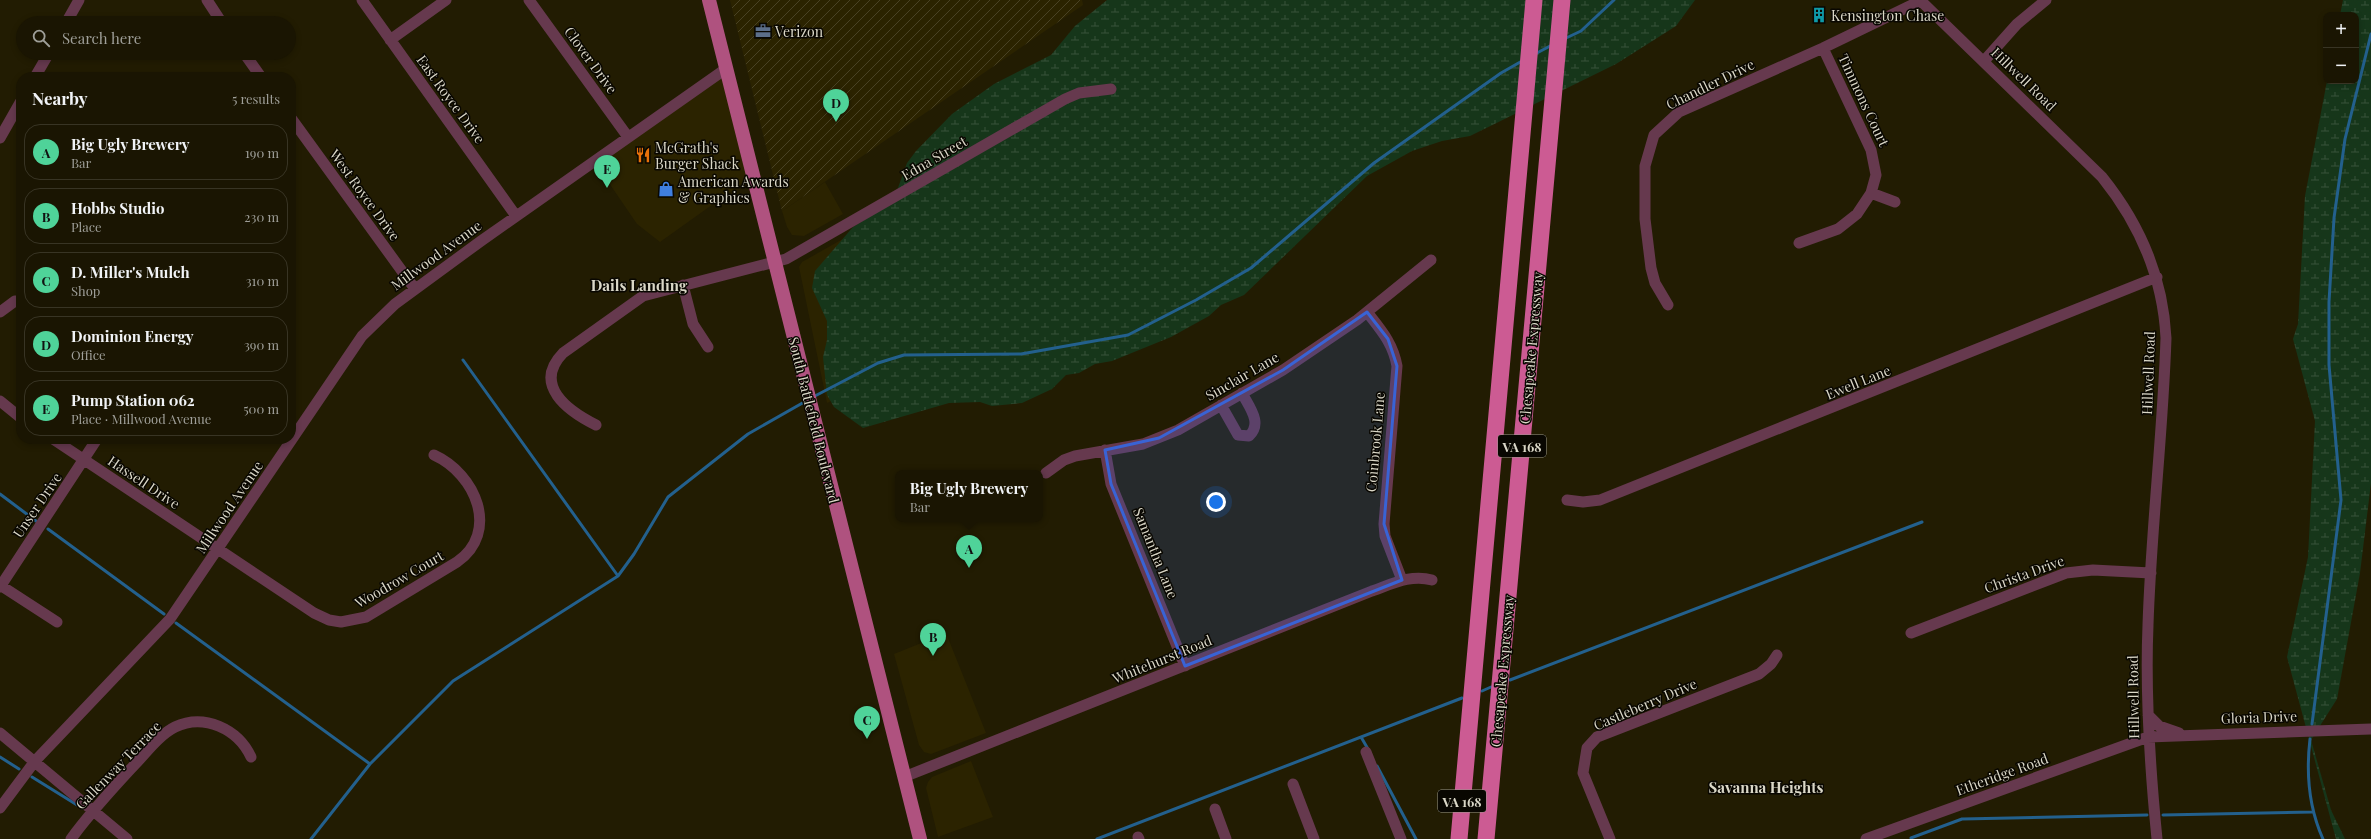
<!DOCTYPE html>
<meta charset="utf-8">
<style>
:root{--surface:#1a1502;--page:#272211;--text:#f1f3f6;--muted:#9f9f99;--line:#383424;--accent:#4fd399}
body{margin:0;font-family:"Playfair Display",serif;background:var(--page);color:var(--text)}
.controls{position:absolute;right:12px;top:12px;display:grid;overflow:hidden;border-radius:8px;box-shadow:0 2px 6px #0003}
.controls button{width:36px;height:36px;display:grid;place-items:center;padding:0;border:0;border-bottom:1px solid var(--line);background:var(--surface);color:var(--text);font:20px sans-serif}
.you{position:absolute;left:1216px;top:502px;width:14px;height:14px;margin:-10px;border:3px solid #fff;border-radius:50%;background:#1a73e8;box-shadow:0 0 0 6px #1a73e833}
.badge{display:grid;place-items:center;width:26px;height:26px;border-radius:50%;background:var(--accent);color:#111;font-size:13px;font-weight:700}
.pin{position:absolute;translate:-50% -33px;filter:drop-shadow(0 1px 2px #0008)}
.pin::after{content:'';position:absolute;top:21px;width:14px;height:12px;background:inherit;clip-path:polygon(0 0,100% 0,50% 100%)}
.popup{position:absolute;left:895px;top:470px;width:148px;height:52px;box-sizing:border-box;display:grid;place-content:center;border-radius:8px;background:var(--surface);filter:drop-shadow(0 1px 3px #0005);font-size:13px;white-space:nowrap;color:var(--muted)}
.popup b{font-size:15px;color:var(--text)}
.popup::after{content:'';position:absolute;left:50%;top:100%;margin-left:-8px;border:8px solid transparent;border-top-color:var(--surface)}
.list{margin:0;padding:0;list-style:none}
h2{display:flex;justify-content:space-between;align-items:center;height:52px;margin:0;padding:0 16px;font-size:17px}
h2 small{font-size:13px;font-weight:400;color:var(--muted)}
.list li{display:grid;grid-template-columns:26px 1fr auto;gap:12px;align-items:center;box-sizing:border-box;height:56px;margin:0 8px 8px;padding:0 8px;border:1px solid var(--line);border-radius:16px}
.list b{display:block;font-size:15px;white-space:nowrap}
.list p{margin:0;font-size:13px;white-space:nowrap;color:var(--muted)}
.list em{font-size:13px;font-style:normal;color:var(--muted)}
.icon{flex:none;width:22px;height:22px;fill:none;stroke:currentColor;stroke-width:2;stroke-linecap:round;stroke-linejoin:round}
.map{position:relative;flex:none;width:2371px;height:839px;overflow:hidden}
.search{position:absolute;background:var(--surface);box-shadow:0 2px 6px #0003;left:16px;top:16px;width:280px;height:44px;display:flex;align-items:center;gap:10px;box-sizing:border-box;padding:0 14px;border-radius:22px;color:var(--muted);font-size:15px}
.panel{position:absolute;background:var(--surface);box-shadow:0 2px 6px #0003;left:16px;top:72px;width:280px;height:372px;border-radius:16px}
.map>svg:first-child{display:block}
.built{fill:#2b2300}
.industrial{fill:url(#industrial-furrows)}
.wetland{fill:url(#wetland-marsh)}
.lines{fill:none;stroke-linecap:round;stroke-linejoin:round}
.stream{stroke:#23608d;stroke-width:3}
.minor{stroke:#66394e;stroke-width:11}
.major{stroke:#af527f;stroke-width:14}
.highway{stroke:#cc5b93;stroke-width:17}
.marked{fill:#3963d5;fill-opacity:0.2;stroke:#3963d5;stroke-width:3;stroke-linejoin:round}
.labels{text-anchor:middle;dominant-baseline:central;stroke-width:3;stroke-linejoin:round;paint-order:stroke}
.shield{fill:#090701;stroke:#9b998c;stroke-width:1}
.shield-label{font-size:13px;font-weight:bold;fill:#dad7c7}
.poi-label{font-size:14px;fill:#dad7c7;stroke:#090701;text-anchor:start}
.street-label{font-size:14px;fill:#dad7c7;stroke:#090701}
.neighbourhood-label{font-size:15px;font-weight:bold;fill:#dad7c7;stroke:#090701}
</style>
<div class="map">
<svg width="2371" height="839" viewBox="0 0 2371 839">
<defs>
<pattern id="industrial-furrows" width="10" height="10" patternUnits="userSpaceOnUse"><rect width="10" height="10" fill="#2b2300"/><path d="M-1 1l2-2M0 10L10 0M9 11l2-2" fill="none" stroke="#494224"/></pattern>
<pattern id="wetland-marsh" width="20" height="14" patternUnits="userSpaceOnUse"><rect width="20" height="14" fill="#16361a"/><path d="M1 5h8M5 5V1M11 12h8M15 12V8" fill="none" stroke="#37523a"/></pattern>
</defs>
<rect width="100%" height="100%" fill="#221c02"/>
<!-- built -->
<path class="built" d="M727,68L754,175L660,242L637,224L594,161Z
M825,182L843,214L804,236L792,235L787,227L782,211Z
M855,232L890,373L827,403L799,267L802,262Z
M946,633L986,733L931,754L924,752L919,745L894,654Z
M971,761L993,817L938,837L926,788L928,782L932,777Z"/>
<!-- industrial -->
<path class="industrial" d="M730,0H1082L1083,5L782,211Z"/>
<!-- wetland -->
<path class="wetland" d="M1107,0H1695L1676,26L1616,64L1470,136L1442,141L1412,151L1367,176L1244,295L1221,305L1209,316L1171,337L1112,361L1095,364L1079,373L1066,375L1052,389L1022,403L992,406L980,402L949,403L863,428L834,407L827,395L823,357L827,340V321L812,288L815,271L853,227L880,210L895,196L907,163L916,151L952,114L994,84L1051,55L1075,26Z
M2343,0H2371V483L2360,573L2337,699L2311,740L2331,810L2345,839H2336L2287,657L2308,557L2315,421L2293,339L2298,324L2305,196L2327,81H2356V15H2340Z"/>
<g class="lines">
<!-- stream -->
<path class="stream" d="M1564,39L1581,31L1614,0
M1535,54L1552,45
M463,360L618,576
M813,397L878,363L904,355L1021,354L1128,335L1196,300L1251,268L1374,163L1501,73L1522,61
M0,494L36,521
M48,529L164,614
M176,623L370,764
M1510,680L1922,522
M1482,691L1491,687
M2312,724L2341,500L2329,365V302L2334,218L2345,139L2371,34
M1361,737L1368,749
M2310,739C2306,773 2309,808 2323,839
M0,757L19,769
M1377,766L1416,839
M32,777L82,808
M2163,815L2312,812
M1911,838L1962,819L2147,815
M311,839L370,764L453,681L618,576L634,554L668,497L748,434L806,401
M1097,839L1462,698"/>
<!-- minor -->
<path class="minor" d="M207,0L222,23
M362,0L516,216
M529,0L628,137
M1920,0L2102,177C2139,223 2163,278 2166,338C2163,433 2151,529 2148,625C2145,696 2150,768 2157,839
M66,23L79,0
M390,40L446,0
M244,53L261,77
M1984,61L2017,24L2046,0
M35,77L49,53
M291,118L415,289
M0,138L21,101
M1871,193L1895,202
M1799,243L1838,229L1857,214L1871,193L1876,175L1871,150L1823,48
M683,285L693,324L708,347
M1668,305L1655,283L1651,268L1645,219V166L1654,135L1679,112L1823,48L1920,1
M0,312L15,301
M1367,312C1381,330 1393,343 1397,366L1384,524L1385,536L1402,580
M0,401L21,418
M1221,405L1238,435L1249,436C1263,423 1249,407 1242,393
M596,425C568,411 532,385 563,353L643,296L786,259L1065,99L1079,93L1111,89
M53,439L314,613L329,620L341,622L366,617L457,562C500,532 476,474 434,455
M1105,450L1111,484L1185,666
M1046,473L1064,460L1075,456L1143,444L1178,430L1283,370L1357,320L1431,260
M1567,500L1583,502L1600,500L2157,277
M0,585L57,622
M0,587L97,439
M1911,633L2066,573L2093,570L2151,573
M2148,715L2159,726L2179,733
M0,733L127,839
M1366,752L1401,839
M904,777L1372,591C1392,584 1411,574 1432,580
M1293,784L1314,839
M0,808L35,761L170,619L362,336L395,304L481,241L727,68
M1215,809L1226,839
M1138,837L1139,839
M71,839C92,810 115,786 139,760C149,749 161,734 175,727C204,713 238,729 251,757
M1610,839L1583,773L1587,748L1597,737L1759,674L1771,664L1777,655
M1866,839L2148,737L2371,729"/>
<!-- major -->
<path class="major" d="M709,0L920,839"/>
<!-- highway -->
<path class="highway" d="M1459,839L1534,0
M1486,839L1562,0"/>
</g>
<!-- marked area -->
<path class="marked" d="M1367,312L1388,339L1397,366L1384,524L1402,580L1185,666L1111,484L1105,450L1159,438L1283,370Z"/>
<!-- icons -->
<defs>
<symbol id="building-bare" viewBox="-9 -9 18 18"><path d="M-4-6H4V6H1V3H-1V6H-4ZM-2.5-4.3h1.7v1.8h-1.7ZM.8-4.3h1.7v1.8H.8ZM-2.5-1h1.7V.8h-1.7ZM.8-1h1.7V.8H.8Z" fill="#0f9aa8" stroke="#090701" stroke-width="2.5" paint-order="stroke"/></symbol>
<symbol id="office-bare" viewBox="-9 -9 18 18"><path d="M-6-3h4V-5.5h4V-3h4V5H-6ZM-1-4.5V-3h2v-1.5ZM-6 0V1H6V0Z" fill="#5c6f8a" stroke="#090701" stroke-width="2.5" paint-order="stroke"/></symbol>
<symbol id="restaurant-bare" viewBox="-9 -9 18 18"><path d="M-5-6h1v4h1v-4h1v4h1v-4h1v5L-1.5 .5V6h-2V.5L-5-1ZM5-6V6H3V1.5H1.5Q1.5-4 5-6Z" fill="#e8710a" stroke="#090701" stroke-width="2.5" paint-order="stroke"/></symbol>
<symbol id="shop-bare" viewBox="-9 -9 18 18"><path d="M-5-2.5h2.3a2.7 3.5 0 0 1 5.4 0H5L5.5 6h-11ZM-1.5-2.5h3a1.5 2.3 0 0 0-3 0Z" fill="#3f7fe0" stroke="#090701" stroke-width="2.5" paint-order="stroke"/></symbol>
</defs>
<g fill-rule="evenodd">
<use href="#building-bare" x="1808" y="4" width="22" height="22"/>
<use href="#office-bare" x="752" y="20" width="22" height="22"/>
<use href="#restaurant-bare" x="632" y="144" width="22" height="22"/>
<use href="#shop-bare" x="655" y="178" width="22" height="22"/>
</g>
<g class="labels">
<!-- shield labels -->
<g class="shield">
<rect x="1498" y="435" width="48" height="22" rx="3"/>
<rect x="1438" y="790" width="48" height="22" rx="3"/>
</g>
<g class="shield-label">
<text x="1522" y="446">VA 168</text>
<text x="1462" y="801">VA 168</text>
</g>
<!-- poi labels -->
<g class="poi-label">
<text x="1831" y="15">Kensington Chase</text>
<text x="775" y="31">Verizon</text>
<text x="655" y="147">McGrath's<tspan x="655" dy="16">Burger Shack</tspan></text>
<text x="678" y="181">American Awards<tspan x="678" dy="16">&amp; Graphics</tspan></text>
</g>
<!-- street labels -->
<g class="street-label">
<text transform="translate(591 60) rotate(54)">Clover Drive</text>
<text transform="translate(2024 79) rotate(44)">Hillwell Road</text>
<text transform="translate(1710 84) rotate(-26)">Chandler Drive</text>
<text transform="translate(451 99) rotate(54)">East Royce Drive</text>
<text transform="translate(1864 100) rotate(65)">Timmons Court</text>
<text transform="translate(934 158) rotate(-30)">Edna Street</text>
<text transform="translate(365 195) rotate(54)">West Royce Drive</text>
<text transform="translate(436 255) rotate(-36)">Millwood Avenue</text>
<text transform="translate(1531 348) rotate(-85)">Chesapeake Expressway</text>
<text transform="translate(2148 373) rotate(-88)">Hillwell Road</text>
<text transform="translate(1242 376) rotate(-30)">Sinclair Lane</text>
<text transform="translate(1858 382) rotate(-22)">Ewell Lane</text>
<text transform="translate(814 420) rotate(76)">South Battlefield Boulevard</text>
<text transform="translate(1375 442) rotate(-85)">Coinbrook Lane</text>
<text transform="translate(144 482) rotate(34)">Hassell Drive</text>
<text transform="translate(37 505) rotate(-56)">Unser Drive</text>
<text transform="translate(229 507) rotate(-56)">Millwood Avenue</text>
<text transform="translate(1156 553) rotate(68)">Samantha Lane</text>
<text transform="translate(2024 574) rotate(-20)">Christa Drive</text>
<text transform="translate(399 579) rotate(-30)">Woodrow Court</text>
<text transform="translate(1162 659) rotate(-22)">Whitehurst Road</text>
<text transform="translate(1502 671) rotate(-85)">Chesapeake Expressway</text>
<text transform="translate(2133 697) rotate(-91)">Hillwell Road</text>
<text transform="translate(1645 704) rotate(-23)">Castleberry Drive</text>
<text transform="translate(2259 717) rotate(-2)">Gloria Drive</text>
<text transform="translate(118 765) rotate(-46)">Gallenway Terrace</text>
<text transform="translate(2002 774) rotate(-20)">Etheridge Road</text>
</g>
<!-- neighbourhood labels -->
<g class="neighbourhood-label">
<text x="639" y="285">Dails Landing</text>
<text x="1766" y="787">Savanna Heights</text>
</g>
</g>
</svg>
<div class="controls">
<button>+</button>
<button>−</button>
</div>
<div class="you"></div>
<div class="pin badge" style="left:969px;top:568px">A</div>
<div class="popup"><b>Big Ugly Brewery</b>Bar</div>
<div class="pin badge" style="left:933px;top:656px">B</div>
<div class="pin badge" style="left:867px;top:739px">C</div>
<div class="pin badge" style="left:836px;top:122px">D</div>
<div class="pin badge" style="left:607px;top:188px">E</div>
<div class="search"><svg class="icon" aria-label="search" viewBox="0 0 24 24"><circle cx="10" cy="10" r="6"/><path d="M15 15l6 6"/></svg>Search here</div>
<section class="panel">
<h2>Nearby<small>5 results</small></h2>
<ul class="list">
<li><span class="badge">A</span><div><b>Big Ugly Brewery</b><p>Bar</p></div><em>190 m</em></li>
<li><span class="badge">B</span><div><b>Hobbs Studio</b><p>Place</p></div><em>230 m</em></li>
<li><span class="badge">C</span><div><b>D. Miller's Mulch</b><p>Shop</p></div><em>310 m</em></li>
<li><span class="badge">D</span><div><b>Dominion Energy</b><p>Office</p></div><em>390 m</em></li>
<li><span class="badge">E</span><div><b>Pump Station 062</b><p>Place · Millwood Avenue</p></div><em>500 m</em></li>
</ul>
</section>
</div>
